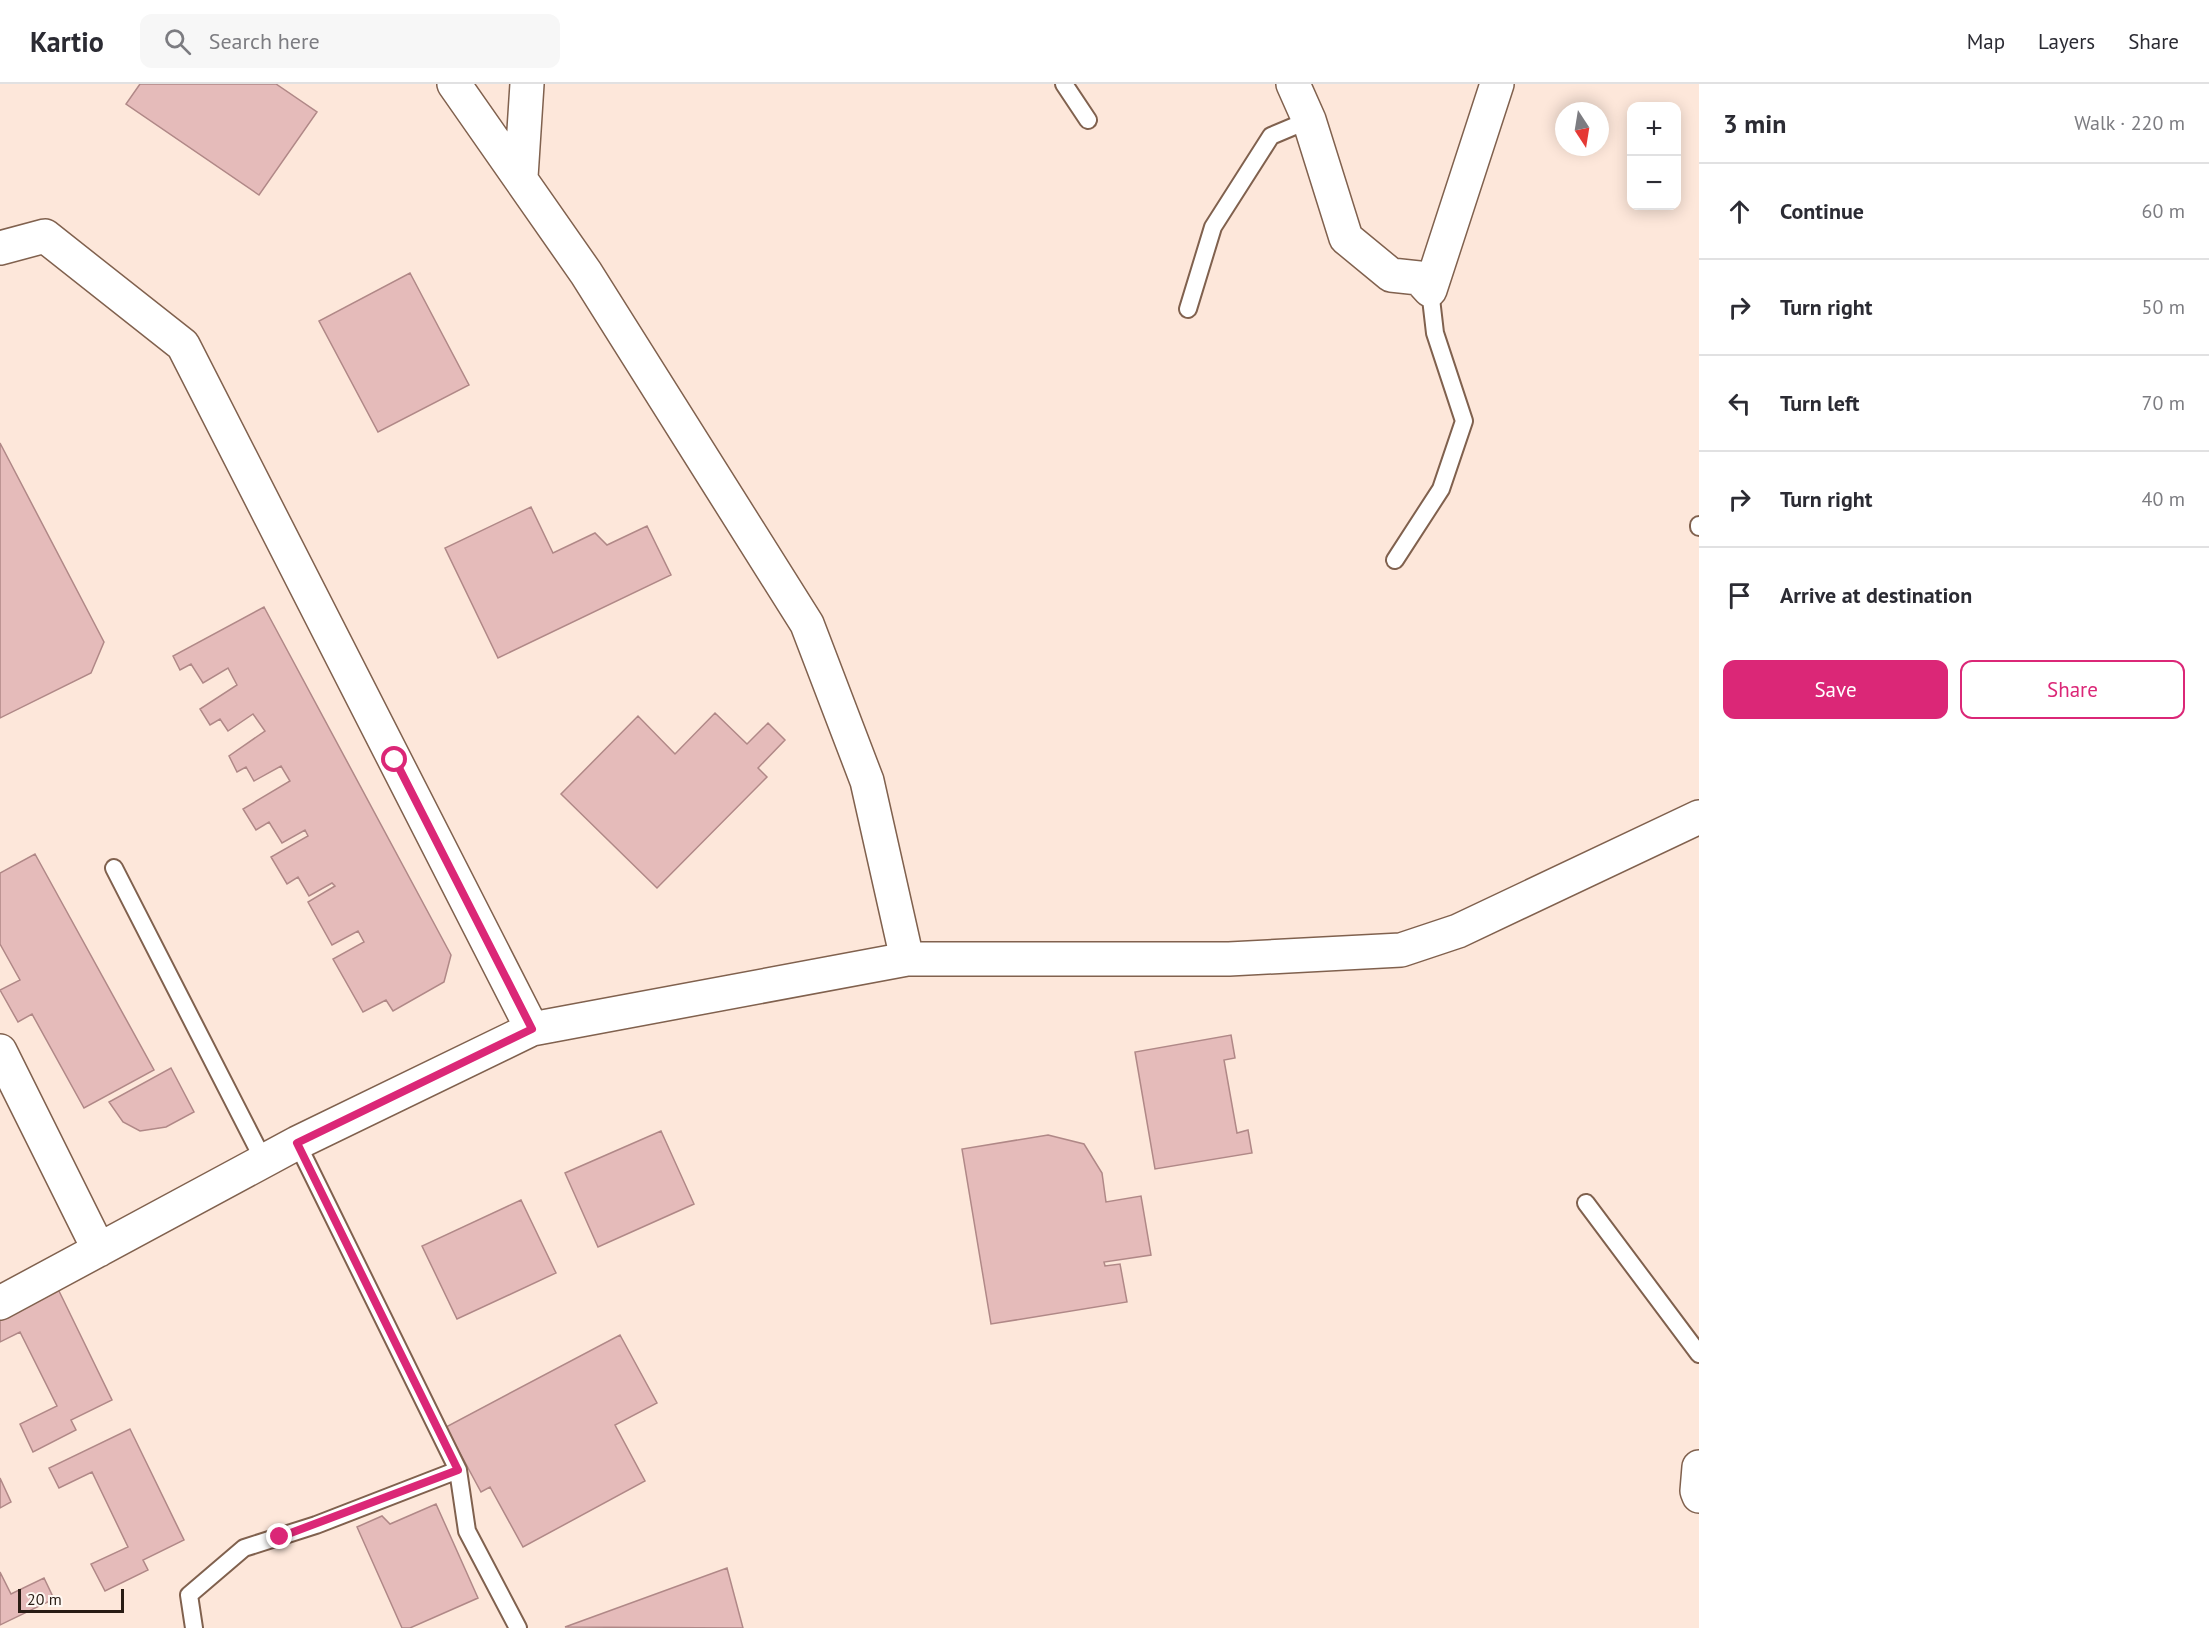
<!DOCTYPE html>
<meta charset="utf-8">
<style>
:root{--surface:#fff;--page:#f7f7f7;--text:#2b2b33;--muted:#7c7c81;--line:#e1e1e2;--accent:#db2777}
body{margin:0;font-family:"PT Sans",sans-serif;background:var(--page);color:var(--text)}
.controls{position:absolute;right:18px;top:18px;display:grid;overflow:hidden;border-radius:12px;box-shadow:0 3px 15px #0003}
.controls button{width:54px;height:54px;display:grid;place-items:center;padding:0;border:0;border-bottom:2px solid var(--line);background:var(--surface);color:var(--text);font:30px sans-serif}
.compass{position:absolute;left:1555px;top:18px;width:54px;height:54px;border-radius:50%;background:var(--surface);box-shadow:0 3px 15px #0003;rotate:168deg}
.scale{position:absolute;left:18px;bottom:15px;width:106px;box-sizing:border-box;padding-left:6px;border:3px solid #291c14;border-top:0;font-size:16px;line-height:21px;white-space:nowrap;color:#291c14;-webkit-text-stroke:4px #fff8f3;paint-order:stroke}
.stop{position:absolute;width:18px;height:18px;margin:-14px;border:4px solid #db2777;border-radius:50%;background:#fff}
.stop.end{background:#db2777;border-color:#fff;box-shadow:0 2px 6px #0008}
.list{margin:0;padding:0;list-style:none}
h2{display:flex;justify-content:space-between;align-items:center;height:78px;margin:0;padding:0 24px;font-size:26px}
h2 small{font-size:20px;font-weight:400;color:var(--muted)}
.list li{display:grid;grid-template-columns:39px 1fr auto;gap:18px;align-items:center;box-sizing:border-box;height:96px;padding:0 24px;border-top:2px solid var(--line)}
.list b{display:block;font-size:22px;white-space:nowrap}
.list em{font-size:20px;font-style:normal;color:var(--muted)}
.actions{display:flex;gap:12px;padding:18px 24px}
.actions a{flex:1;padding:14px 0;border:2px solid var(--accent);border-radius:12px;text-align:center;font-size:21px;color:var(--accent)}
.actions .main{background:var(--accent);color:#fff}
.icon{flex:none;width:33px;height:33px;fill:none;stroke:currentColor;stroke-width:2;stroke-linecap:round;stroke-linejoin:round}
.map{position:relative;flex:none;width:1699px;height:1544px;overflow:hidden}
header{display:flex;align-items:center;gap:36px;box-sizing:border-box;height:84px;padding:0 30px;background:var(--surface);border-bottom:2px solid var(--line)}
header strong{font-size:28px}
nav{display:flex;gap:33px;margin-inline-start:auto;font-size:21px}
.search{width:420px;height:54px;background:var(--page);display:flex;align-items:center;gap:15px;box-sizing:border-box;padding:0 21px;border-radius:12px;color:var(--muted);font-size:22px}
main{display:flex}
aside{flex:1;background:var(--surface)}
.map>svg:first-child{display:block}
.building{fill:#e5bbba;stroke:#b08887;stroke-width:1.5}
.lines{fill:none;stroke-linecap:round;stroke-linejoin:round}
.service-casing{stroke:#80614e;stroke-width:20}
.minor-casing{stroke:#80614e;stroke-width:36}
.service{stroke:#fff;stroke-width:16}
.minor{stroke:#fff;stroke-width:33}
.route{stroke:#db2777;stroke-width:8}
</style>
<header>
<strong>Kartio</strong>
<div class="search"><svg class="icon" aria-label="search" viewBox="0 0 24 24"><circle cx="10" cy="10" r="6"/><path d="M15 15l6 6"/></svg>Search here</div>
<nav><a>Map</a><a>Layers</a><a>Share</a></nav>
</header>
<main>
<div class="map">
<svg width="1699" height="1544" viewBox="0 0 1699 1544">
<rect width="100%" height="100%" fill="#fde7da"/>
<!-- building -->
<path class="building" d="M140,0H276L317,28L259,111L126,20Z
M410,189L469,301L378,348L319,237Z
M0,359L104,558L91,589L0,634Z
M531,423L553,469L595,449L607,461L647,442L671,491L498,574L445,464Z
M264,523L451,871L444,898L393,927L386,916L363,928L333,875L364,858L358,847L332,861L308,818L335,802L332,799L309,812L298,793L287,800L271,773L308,752L305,746L282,759L269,738L256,746L243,725L290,697L281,682L254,697L246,683L237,688L229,672L265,647L253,630L228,647L220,635L210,641L200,625L237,601L228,584L203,599L191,580L180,586L173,572Z
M715,629L747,660L768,639L785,656L758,684L767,693L657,804L561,710L638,632L675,670Z
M35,770L154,986L84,1024L32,930L18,938L0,906L20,896L0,860V789Z
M1231,951L1235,974L1224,976L1237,1049L1248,1046L1252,1069L1155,1085L1135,968Z
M171,984L194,1028L166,1043L140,1047L123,1038L109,1018Z
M661,1047L694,1120L598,1163L565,1089Z
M1048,1051L1084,1060L1102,1089L1106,1118L1141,1112L1151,1171L1104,1178L1105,1182L1120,1180L1127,1218L991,1240L962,1065Z
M521,1116L556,1189L457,1235L422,1162Z
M58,1205L112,1316L71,1336L76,1346L33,1368L20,1340L57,1322L20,1248L0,1258V1233Z
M620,1251L657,1319L615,1341L645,1397L523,1463L490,1403L481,1408L446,1343Z
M130,1345L184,1456L143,1476L148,1486L105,1507L91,1480L128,1463L92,1388L59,1404L49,1384Z
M0,1394L11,1418L0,1424Z
M436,1420L478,1514L410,1544H402L357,1443L382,1432L390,1440Z
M727,1484L743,1544L565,1543Z
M0,1488L11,1510L44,1494L54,1515L0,1541Z"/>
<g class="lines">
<defs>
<path id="service" d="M1064,0L1088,36
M1188,225L1213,143L1271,52L1309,36
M1699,443V441
M1395,476L1441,405L1464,337L1435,249L1430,206
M114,784L264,1077
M297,1059L458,1386L467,1447L518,1544
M1586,1119L1699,1270
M194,1544L189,1511L244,1464L316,1441L458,1386"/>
<path id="minor" d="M454,0L586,189L807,540L867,697L907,875
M1293,0L1309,36L1346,154L1391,191L1419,194L1430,206L1497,0
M521,93L527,0
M0,164L45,152L183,261L532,945
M0,967L99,1166
M0,1219L297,1059L532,945L907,875H1229L1401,866L1458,847L1699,733
M1699,1383L1697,1407L1699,1412"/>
</defs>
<!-- service casing -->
<use href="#service" class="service-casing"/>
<!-- minor casing -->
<use href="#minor" class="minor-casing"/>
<!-- service -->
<use href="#service" class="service"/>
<!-- minor -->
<use href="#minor" class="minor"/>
</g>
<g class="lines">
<!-- route -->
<path class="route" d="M280,1453L458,1386L297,1059L532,945L395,676"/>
</g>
</svg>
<div class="controls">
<button>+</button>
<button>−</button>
</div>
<svg class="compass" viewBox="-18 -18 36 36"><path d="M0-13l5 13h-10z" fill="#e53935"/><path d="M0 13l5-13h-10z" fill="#7c7c81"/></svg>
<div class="scale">20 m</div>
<div class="stop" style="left:395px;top:676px"></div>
<div class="stop end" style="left:280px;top:1453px"></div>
</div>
<aside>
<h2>3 min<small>Walk · 220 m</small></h2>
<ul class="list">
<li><svg class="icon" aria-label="ahead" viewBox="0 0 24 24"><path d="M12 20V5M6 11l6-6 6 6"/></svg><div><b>Continue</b></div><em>60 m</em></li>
<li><svg class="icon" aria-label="right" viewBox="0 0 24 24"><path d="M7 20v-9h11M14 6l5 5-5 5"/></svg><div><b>Turn right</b></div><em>50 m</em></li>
<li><svg class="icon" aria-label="left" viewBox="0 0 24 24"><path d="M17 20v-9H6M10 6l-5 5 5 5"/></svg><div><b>Turn left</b></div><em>70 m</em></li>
<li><svg class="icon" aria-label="right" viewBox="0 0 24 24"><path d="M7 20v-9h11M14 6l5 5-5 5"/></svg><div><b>Turn right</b></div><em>40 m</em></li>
<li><svg class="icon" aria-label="arrive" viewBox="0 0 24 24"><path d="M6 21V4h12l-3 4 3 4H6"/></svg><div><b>Arrive at destination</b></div></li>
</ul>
<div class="actions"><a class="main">Save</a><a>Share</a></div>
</aside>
</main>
